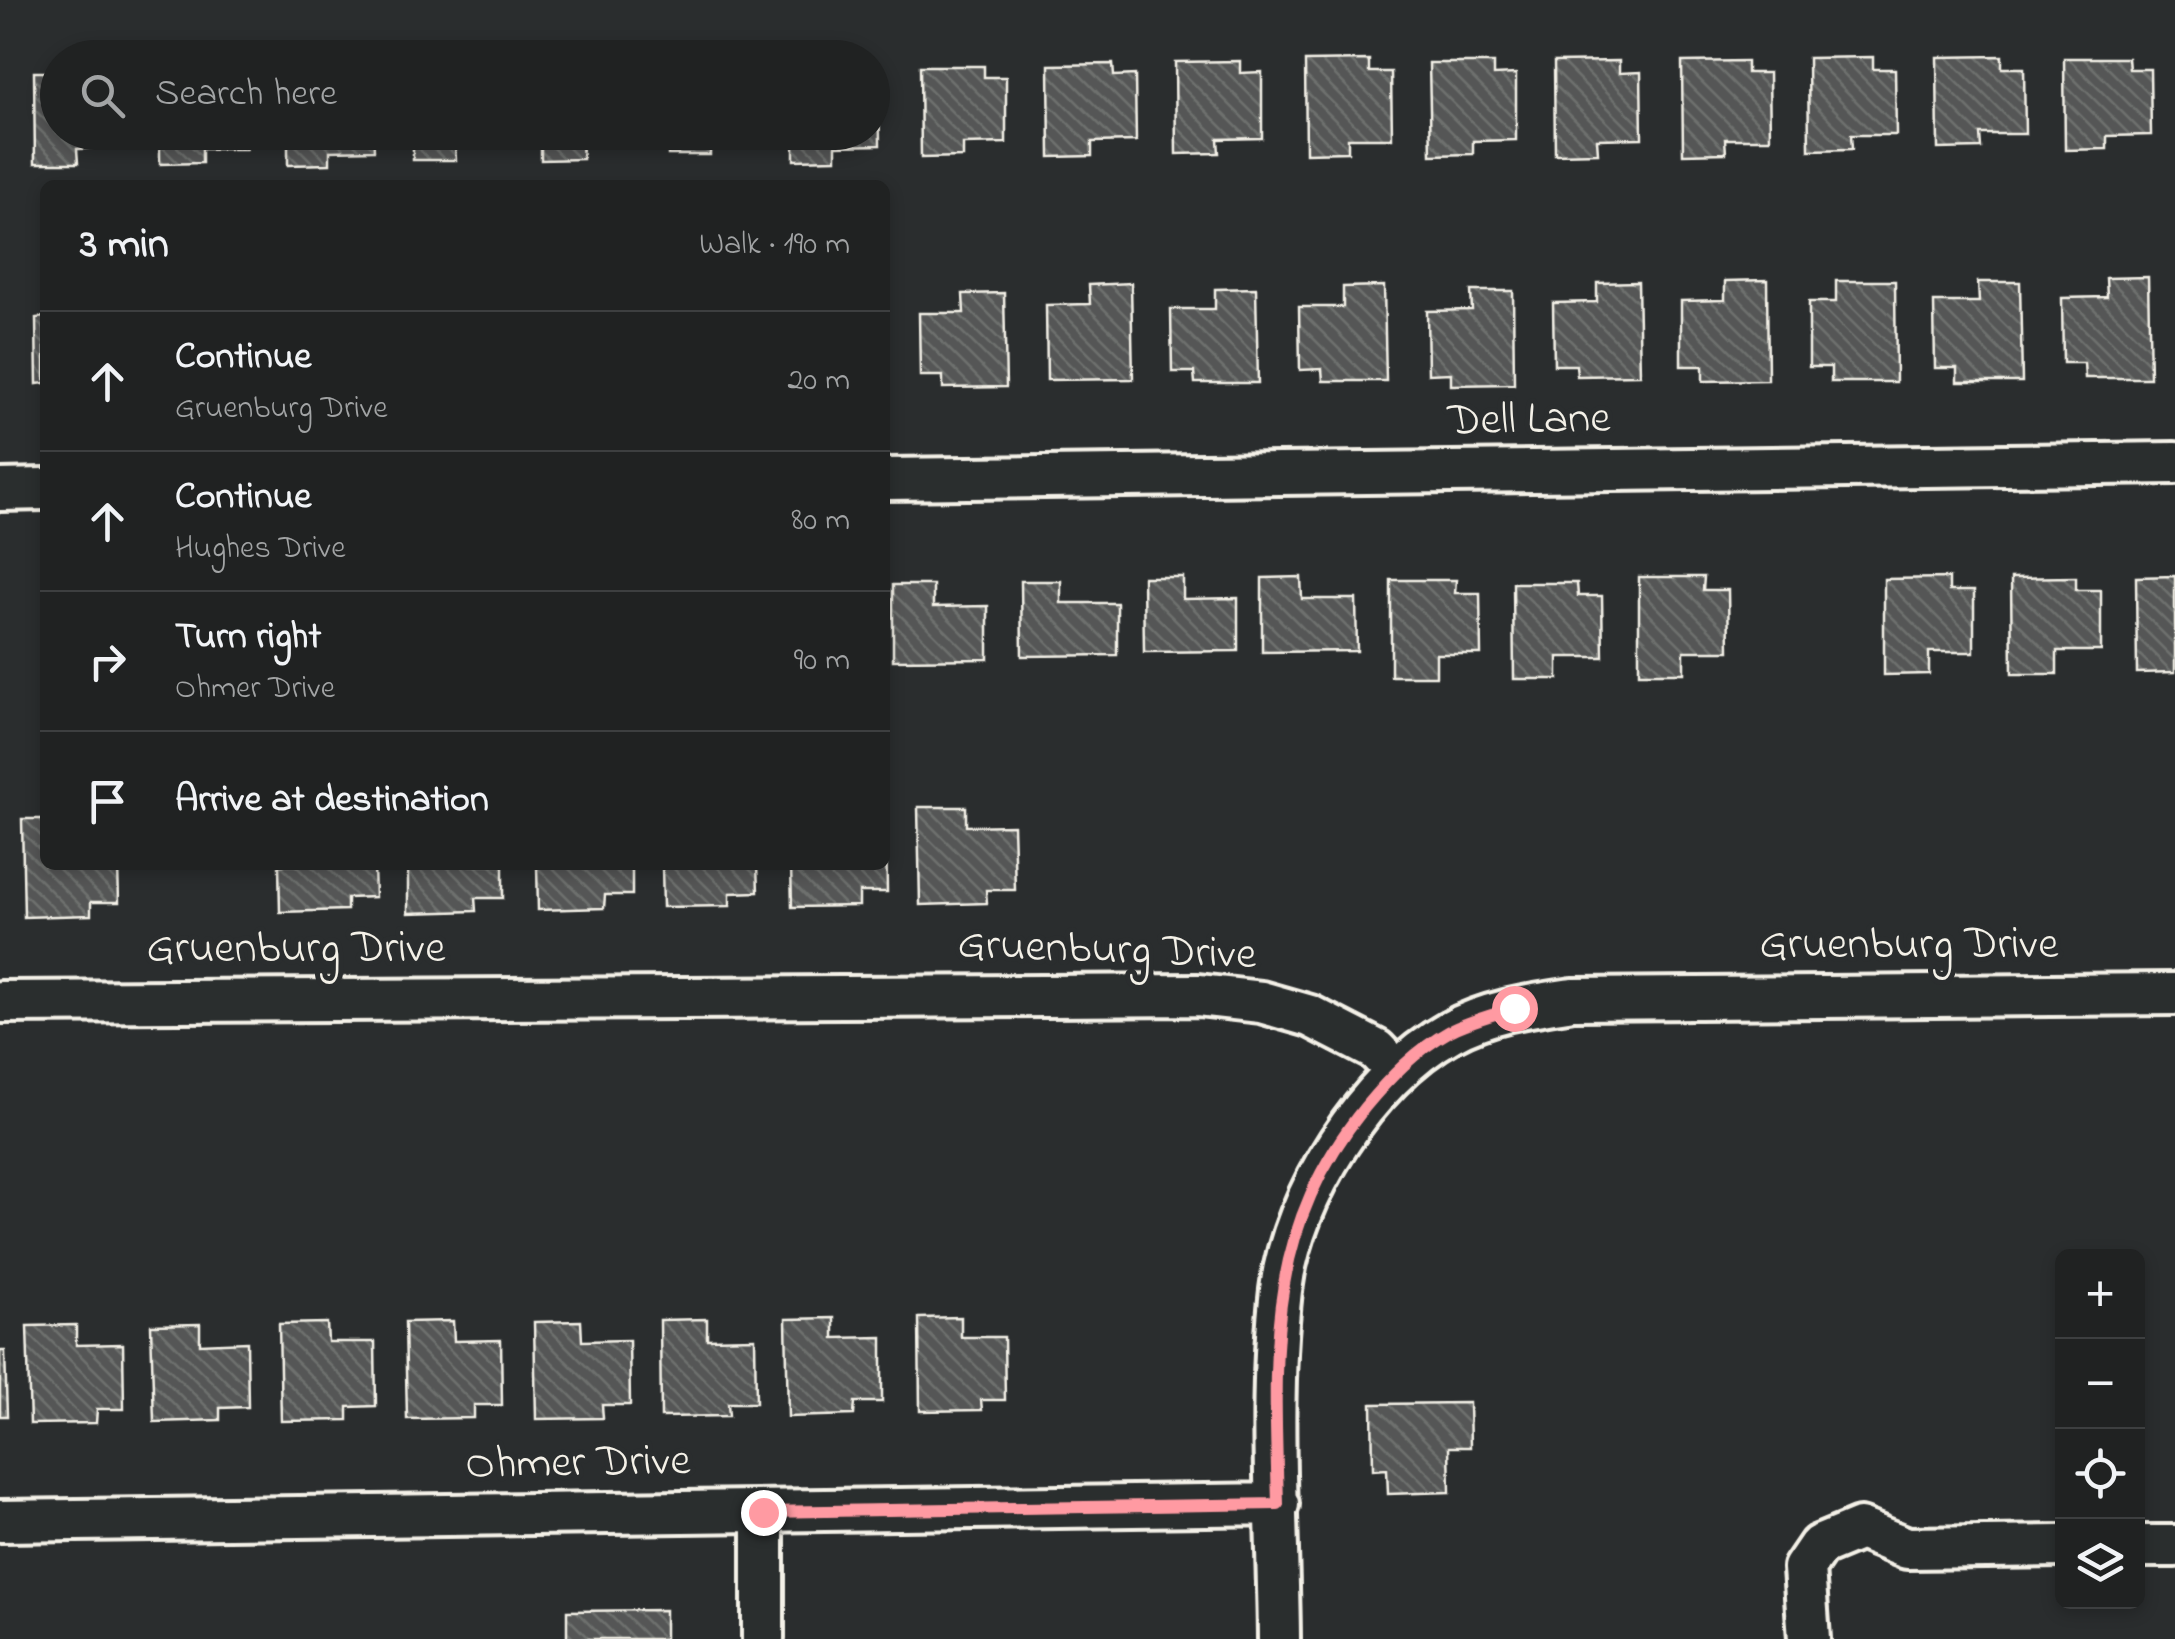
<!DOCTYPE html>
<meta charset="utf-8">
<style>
:root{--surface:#202222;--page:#282a2a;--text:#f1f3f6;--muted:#a2a4a5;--line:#3d3f40}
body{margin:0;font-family:"Indie Flower",sans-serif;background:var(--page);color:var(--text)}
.controls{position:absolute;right:30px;bottom:30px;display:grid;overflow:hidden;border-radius:15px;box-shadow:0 5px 15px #0003}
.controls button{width:90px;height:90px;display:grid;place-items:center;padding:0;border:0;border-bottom:2px solid var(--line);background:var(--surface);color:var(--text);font:50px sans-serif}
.stop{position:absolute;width:30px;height:30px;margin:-22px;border:8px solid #ff9aa2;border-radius:50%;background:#fff}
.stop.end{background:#ff9aa2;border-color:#fff;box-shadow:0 2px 10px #0008}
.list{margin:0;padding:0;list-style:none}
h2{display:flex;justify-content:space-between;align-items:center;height:130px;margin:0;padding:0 40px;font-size:42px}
h2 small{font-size:32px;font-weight:400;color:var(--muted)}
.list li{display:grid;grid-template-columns:65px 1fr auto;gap:30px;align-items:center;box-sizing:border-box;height:140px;padding:0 40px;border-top:2px solid var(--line)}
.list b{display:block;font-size:38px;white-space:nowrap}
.list p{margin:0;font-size:32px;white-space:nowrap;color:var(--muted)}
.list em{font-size:32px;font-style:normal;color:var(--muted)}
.icon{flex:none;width:55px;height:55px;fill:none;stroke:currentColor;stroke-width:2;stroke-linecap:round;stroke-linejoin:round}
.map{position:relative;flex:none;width:2175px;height:1639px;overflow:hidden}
.search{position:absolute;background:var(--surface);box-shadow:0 5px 15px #0003;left:40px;top:40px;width:850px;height:110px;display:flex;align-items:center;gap:25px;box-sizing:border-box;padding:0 35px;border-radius:55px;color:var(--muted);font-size:38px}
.panel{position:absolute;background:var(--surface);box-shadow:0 5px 15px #0003;left:40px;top:180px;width:850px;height:690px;border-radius:15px}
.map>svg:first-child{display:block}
.building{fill:url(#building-back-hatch);stroke:#f4f1e8;stroke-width:2.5}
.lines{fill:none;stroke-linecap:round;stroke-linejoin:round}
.minor-casing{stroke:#f4f1e8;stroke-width:48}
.minor{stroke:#2a2d2e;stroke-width:40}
.route{stroke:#ff9aa2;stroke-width:12}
.labels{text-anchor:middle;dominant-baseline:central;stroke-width:10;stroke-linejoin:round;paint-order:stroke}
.street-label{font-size:45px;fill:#f4f1e8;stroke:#2a2d2e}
</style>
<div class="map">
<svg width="2175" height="1639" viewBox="0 0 2175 1639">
<defs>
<pattern id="building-back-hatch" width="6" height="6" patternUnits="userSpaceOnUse" patternTransform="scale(2.5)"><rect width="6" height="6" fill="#555756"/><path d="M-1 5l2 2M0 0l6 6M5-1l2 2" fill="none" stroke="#6e706e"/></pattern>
</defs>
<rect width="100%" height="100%" fill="#2a2d2e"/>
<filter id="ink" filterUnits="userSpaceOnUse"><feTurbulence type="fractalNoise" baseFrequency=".01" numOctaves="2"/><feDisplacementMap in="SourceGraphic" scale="20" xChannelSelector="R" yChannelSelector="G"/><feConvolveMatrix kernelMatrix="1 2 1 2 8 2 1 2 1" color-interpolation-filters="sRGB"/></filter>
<g filter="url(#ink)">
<!-- building -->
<path class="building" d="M2002,56V68H2024L2025,134H1980L1981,148L1938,149L1937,57Z
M1873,57V69H1895L1896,135H1851L1852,149L1809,150L1808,58Z
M2064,58H2128L2129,69H2150L2151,135L2107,136V149L2065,150Z
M1369,60V72H1391L1392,138H1348V152L1306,153L1305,61Z
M1240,61V73L1262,72V138L1218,139L1219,153L1176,154L1175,62Z
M1619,61V73L1641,72L1642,138L1597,139L1598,153L1555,154L1554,62Z
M1747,61V73H1769L1770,139H1725L1726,153L1683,154L1682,62Z
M1429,63H1494V75L1516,74V140L1473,141V154L1431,155Z
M1113,64L1114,76L1135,75L1136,141L1092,142V156L1050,157L1049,65Z
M920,66H984V77H1006V143L963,144V157L921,158Z
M34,72H58V132H121V148L77,149L78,163H35Z
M872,79H879L880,145L836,146V159L794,160V132H872Z
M160,132H246V149H202V163L160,164Z
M288,132H373L374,150L330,151V164L288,165Z
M413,132H499L500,145L455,146L456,160H413Z
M541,132H627V145H582L583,159L541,160Z
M668,132H754V140L710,141V155H668Z
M2148,277L2150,378H2085L2084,363H2063L2062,298L2107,297L2106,278Z
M1767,280L1768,380L1703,381V366H1681V301L1725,300V281Z
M1836,281H1895L1896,382H1831V367H1809V302H1836Z
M1638,282L1640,375L1577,376L1576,365H1554L1553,303L1597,302V283Z
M1978,282H2020L2022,382H1957V368H1935L1934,302H1979Z
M1131,283L1133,379L1047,380L1046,305L1090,304L1089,285Z
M1384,286L1386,381H1323L1322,369L1300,370L1299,307H1343V287Z
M1256,288L1258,383H1195L1194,372H1172L1171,309H1215V289Z
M1471,291H1513L1514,384L1451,385V373L1428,374L1427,311L1472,310Z
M1004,293L1006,387L943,388V376H920L919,313H964L963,294Z
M45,317V383L37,384L36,318Z
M2175,576V672L2137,673L2136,577Z
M1143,577H1183V599L1238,598V651L1144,652Z
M1301,577L1302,599H1356L1357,651L1262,652V578Z
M1639,577H1704L1703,590H1728L1729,651H1684V673H1639Z
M2076,577V590H2101V651H2057V674H2012L2011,578Z
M1949,578V591H1974V652H1929V674L1884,675V579Z
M1391,580H1456L1455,593H1480L1481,654H1436V676H1391Z
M1021,581H1061V603H1117V655L1022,656Z
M1513,583H1577L1578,596H1602L1603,657H1558V679H1514Z
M893,585H933V607L988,606V659L893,660Z
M918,807H966V826L1013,825L1015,890H986L987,903L920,905Z
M22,819H45V865H118L119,902H91V915L24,917Z
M886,827L887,892H859V906L792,907L791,865H885Z
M279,865H374L375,897L347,898V910L280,912Z
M408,865H503V898H475L476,911L408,913Z
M537,865H632V895H605L604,908L538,910Z
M662,865H757L758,892L730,893V906L663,907Z
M961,1317V1337H1004L1005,1400H981L982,1410L920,1411L919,1318Z
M834,1318V1338L882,1337V1402H855L854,1415L788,1417L786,1319Z
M707,1319V1339L755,1338L756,1403H728L729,1416L661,1417L660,1320Z
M453,1321L454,1341L501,1340L502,1405H474V1418L407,1419L405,1322Z
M581,1321L582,1341L629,1340L630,1405H602L603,1418L536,1419L534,1322Z
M327,1323L328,1342H375L376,1406L348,1407V1420L281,1421L279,1324Z
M200,1324V1344L247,1342L248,1407L220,1408V1420L154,1422L151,1325Z
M76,1325V1345L123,1344L124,1409H97L96,1423L30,1424L27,1326Z
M0,1351H5L7,1416H0Z
M1469,1403L1470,1447H1449L1450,1492L1388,1494L1387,1469L1373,1470L1372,1404Z
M665,1610V1639H567V1611Z"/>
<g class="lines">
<defs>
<path id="minor" d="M885,479L2175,463
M0,490L45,489
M0,1002L1198,995L1261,1002L1310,1016L1376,1050L1395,1070
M763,1512V1639
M0,1521L1278,1504
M2138,1546H2175
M1279,1639C1278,1524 1268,1405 1281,1290C1292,1196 1367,1078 1450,1032C1487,1011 1532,1005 1573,999L2175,994
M1809,1639L1804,1568L1819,1546L1860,1529L1907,1548L2062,1546"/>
</defs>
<!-- minor casing -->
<use href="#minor" class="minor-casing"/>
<!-- minor -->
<use href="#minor" class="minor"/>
</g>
</g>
<g class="lines" filter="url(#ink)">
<!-- route -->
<path class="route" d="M763,1512L1278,1504C1274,1353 1264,1232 1365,1107C1390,1077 1416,1050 1450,1031C1469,1021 1493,1015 1514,1008"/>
</g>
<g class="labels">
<!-- street labels -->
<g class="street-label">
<text transform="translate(1529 421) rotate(-1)">Dell Lane</text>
<text x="1909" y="946">Gruenburg Drive</text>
<text x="296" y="950">Gruenburg Drive</text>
<text transform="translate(1107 951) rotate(2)">Gruenburg Drive</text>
<text transform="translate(578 1464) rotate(-1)">Ohmer Drive</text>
</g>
</g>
</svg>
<div class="controls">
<button>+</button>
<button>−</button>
<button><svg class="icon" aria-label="locate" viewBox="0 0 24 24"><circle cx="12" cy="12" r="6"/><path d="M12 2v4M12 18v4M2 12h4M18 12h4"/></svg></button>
<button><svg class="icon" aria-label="layers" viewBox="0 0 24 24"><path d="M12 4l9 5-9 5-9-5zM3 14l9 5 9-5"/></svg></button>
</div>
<div class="stop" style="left:1514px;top:1008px"></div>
<div class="stop end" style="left:763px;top:1512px"></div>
<div class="search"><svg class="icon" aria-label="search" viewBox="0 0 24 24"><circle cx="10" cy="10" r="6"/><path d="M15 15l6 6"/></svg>Search here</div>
<section class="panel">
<h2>3 min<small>Walk · 190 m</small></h2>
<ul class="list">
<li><svg class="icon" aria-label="ahead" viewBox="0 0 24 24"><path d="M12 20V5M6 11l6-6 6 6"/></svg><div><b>Continue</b><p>Gruenburg Drive</p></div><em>20 m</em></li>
<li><svg class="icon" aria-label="ahead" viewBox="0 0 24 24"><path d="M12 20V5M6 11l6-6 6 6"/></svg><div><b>Continue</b><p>Hughes Drive</p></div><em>80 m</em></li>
<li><svg class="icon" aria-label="right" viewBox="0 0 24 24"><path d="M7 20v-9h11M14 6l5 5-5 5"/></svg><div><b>Turn right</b><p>Ohmer Drive</p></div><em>90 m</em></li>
<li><svg class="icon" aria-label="arrive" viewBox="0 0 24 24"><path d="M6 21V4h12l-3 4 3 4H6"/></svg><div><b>Arrive at destination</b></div></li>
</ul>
</section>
</div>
